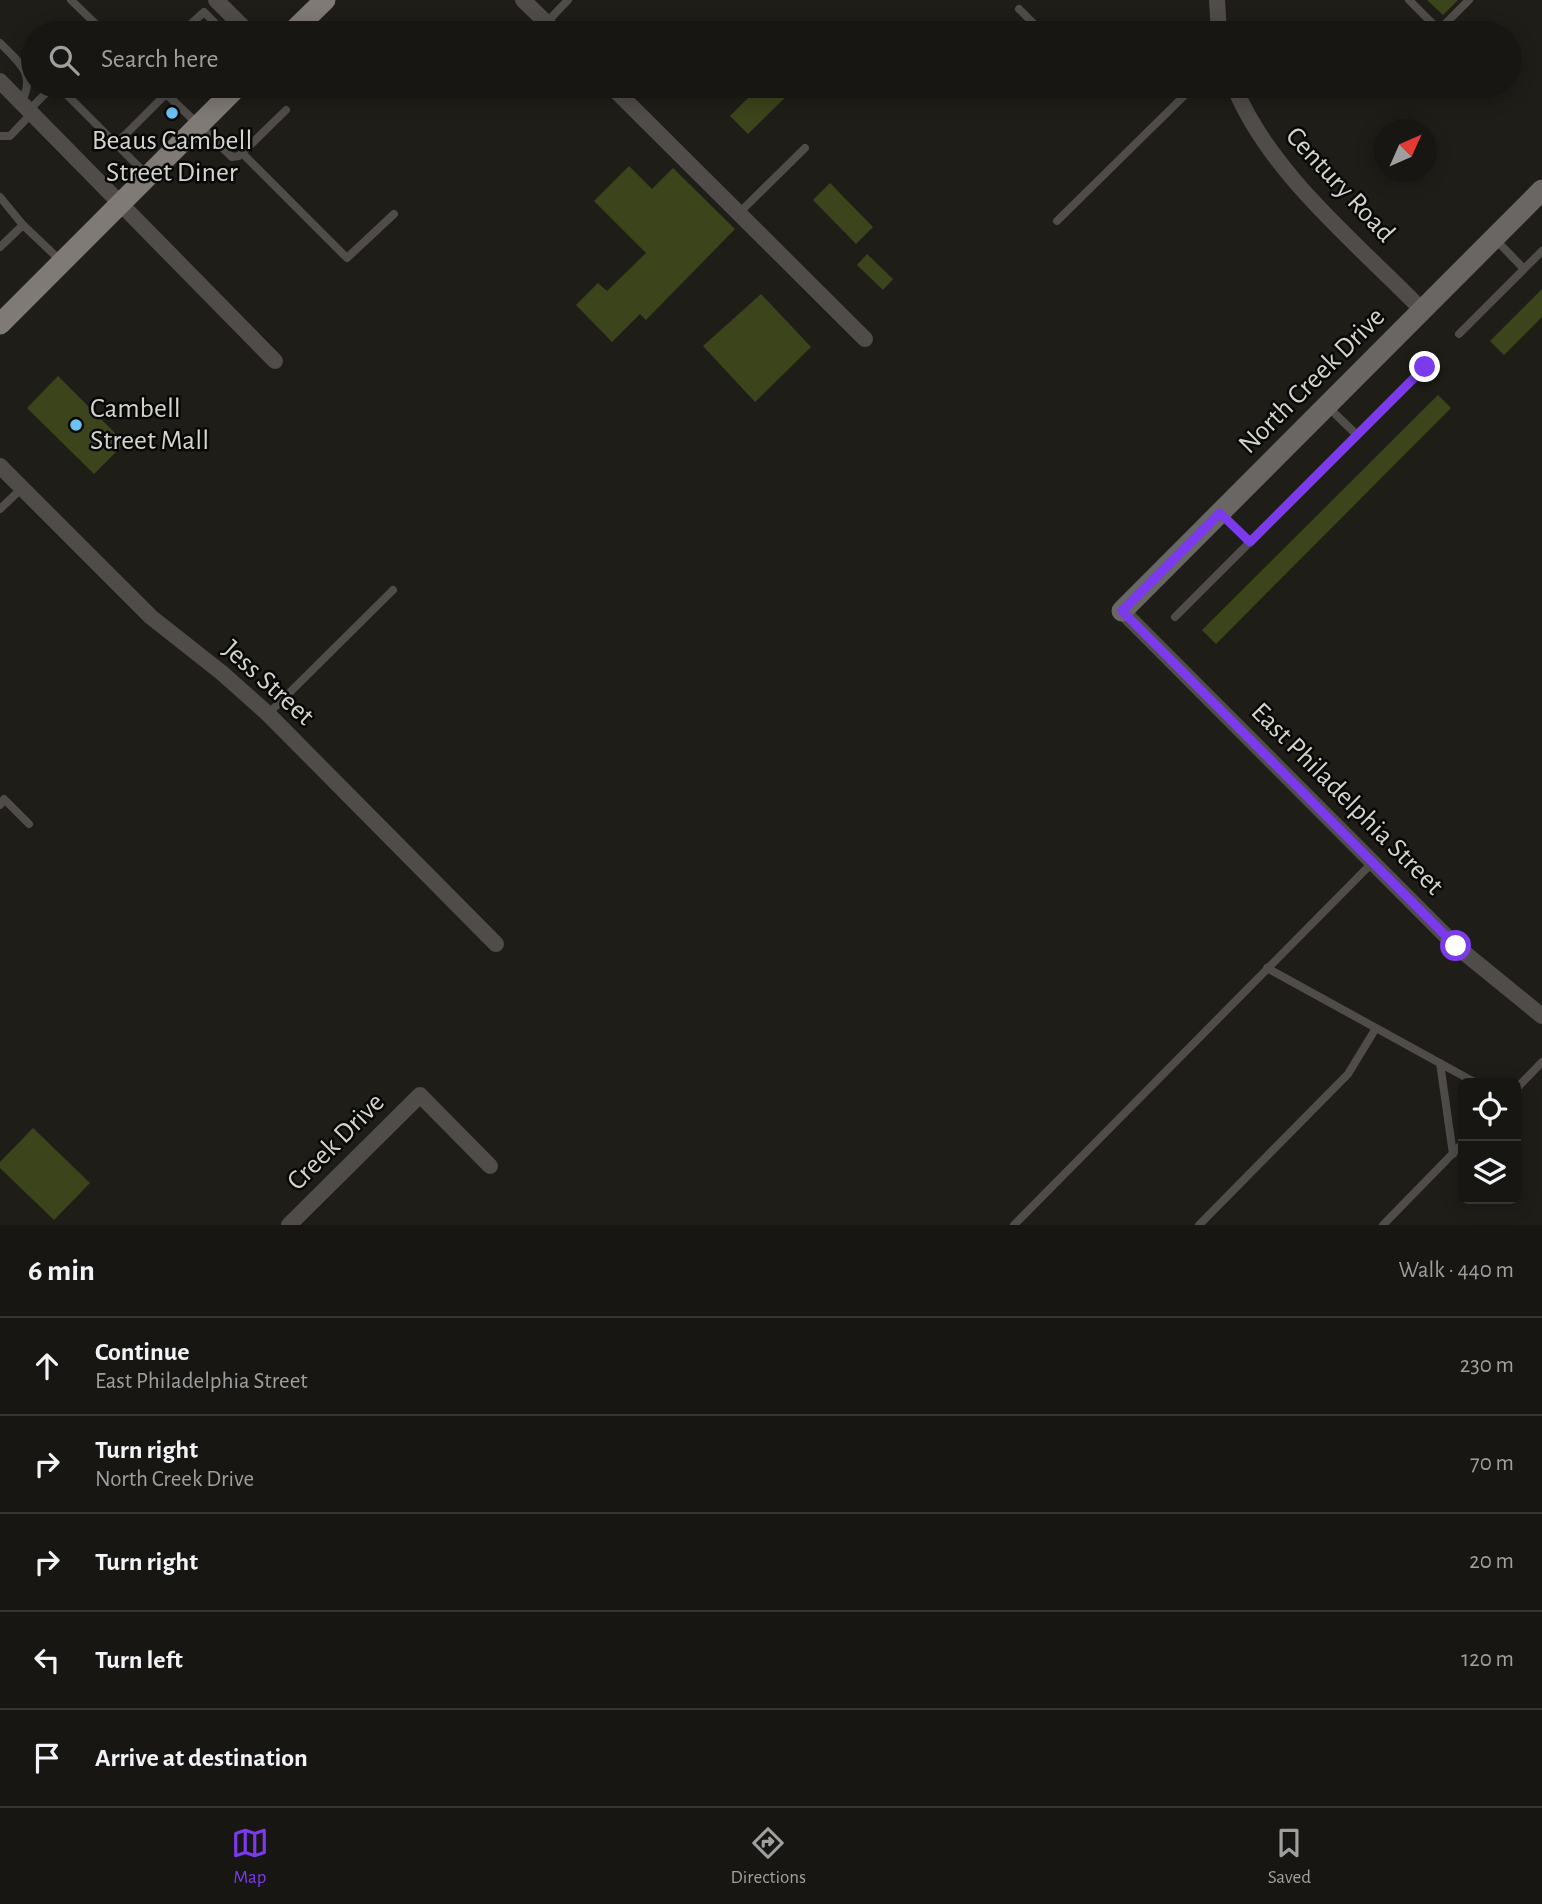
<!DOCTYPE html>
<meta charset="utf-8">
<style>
:root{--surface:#171612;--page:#201f1b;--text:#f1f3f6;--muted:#9e9f9f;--line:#363532;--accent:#7c3aed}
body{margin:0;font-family:"Alegreya Sans",sans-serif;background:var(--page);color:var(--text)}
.controls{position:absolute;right:21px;bottom:21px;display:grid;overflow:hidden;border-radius:10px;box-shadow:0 4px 18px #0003}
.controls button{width:63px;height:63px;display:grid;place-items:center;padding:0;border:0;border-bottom:2px solid var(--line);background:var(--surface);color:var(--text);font:35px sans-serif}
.compass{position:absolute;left:1374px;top:119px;width:63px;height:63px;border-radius:50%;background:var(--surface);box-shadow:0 4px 18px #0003;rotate:45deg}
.stop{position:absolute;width:21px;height:21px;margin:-16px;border:5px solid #7c3aed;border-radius:50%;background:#fff}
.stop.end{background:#7c3aed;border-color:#fff;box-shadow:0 2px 7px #0008}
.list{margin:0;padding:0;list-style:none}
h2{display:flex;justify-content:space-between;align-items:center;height:91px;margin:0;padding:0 28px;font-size:30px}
h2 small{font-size:23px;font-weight:400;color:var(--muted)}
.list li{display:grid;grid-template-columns:46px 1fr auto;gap:21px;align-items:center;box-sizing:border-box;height:98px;padding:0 28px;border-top:2px solid var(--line)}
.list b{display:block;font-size:26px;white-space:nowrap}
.list p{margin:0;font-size:23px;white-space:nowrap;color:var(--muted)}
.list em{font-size:23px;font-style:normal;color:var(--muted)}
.icon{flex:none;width:38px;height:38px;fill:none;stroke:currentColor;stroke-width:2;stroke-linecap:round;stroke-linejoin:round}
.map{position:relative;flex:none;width:1542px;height:1225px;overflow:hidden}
.search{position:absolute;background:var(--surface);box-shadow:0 4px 18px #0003;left:21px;right:21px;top:21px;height:77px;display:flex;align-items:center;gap:18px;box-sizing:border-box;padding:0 24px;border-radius:38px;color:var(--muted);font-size:26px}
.sheet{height:581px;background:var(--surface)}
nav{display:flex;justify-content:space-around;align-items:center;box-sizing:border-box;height:98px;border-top:2px solid var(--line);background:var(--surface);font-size:19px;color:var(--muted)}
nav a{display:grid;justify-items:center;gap:4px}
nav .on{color:var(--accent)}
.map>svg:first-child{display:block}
.building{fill:#3c441b}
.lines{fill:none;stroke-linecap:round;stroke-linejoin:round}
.lane{stroke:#4f4c4a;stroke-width:8}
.street{stroke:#4f4c4a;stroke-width:16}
.secondary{stroke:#6a6663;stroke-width:21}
.primary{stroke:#807a76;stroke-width:21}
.route{stroke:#7c3aed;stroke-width:9}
.poi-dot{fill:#6bc3f2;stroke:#080806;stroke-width:2.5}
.labels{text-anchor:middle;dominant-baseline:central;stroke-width:5;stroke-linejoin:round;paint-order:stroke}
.poi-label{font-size:28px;fill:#d4d3cf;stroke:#080806}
.street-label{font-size:28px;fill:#d4d3cf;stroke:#080806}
</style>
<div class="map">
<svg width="1542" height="1225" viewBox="0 0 1542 1225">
<rect width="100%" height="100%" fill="#1f1d18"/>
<!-- building -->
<path class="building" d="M1427,0H1458L1443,15Z
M760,86H797L748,134L730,116Z
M629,166L652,189L673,168L735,229L646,320L640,314L612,342L576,305L598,283L607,291L646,253L594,201Z
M830,183L873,227L856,244L813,200Z
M867,254L893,279L883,290L857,265Z
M1542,289V317L1504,355L1490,341Z
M761,294L811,347L755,402L703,346Z
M58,376L125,443L94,474L27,408Z
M1438,395L1451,408L1216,644L1202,630Z
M33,1128L90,1183L54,1220L0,1168V1162Z"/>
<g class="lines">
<!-- lane -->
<path class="lane" d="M71,0L105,33
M1409,0L1439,30L1469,0
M1019,9L1043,33
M546,23L568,0
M181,33L204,12L225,33
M0,43C19,62 37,75 21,102
M58,86L147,175
M158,86L232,157L239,156L286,110
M29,110L53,86
M0,136H10L32,113
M116,144L174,86
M242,153L347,258L394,214
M0,197L23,225
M739,213L805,148
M1057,221L1188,92L1201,86
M1496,240L1524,269L1542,251
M0,247L23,225L61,261
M1459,334L1524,269
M1329,408L1357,435L1426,366
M0,509L22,488
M1220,513L1250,542
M1175,617L1357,435
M268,714L393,590
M0,805L4,799L29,824
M1267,968L1476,1083
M1440,1063L1453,1154
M1516,1089L1542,1062
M1014,1225L1372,863
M1199,1225L1348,1074L1376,1028
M1383,1225L1463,1143"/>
<!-- street -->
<path class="street" d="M216,0L249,33
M523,0L557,33
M1217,0L1219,33
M0,81L275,361
M611,86L865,339
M1234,86C1269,173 1357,243 1422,310
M0,466L151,617L222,673L268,714L496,944
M1122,611L1456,946L1542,1016
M289,1225L420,1095L490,1166"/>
<!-- secondary -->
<path class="secondary" d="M1122,611L1542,190"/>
<!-- primary -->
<path class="primary" d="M291,33L325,0
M0,324L238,86"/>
</g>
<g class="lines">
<!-- route -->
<path class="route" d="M1425,367L1250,542L1220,513L1122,611L1456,946"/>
</g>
<!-- markers -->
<g class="poi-dot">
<circle cx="172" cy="113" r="7"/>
<circle cx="76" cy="425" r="7"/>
</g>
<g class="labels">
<!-- poi labels -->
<g class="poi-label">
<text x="172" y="141">Beaus Cambell<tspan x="172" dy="32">Street Diner</tspan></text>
<text x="90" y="409" text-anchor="start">Cambell<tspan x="90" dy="32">Street Mall</tspan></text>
</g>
<!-- street labels -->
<g class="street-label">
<text transform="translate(1340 185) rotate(47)">Century Road</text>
<text transform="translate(1312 381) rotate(-45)">North Creek Drive</text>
<text transform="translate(268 683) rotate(42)">Jess Street</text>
<text transform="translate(1347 799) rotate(45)">East Philadelphia Street</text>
<text transform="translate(336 1142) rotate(-45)">Creek Drive</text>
</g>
</g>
</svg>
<div class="controls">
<button><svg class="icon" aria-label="locate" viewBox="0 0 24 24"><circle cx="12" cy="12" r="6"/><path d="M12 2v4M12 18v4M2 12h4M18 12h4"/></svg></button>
<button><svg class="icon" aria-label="layers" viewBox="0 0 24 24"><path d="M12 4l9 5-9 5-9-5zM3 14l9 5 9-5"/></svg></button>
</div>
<svg class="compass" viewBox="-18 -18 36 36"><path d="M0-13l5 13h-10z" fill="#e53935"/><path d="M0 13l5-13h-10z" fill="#9e9f9f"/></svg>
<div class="stop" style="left:1456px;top:946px"></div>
<div class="stop end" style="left:1425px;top:367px"></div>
<div class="search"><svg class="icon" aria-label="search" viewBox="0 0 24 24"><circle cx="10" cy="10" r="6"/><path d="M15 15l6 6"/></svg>Search here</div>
</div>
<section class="sheet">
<h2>6 min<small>Walk · 440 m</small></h2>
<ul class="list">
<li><svg class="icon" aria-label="ahead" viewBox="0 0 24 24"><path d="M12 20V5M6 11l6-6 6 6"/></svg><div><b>Continue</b><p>East Philadelphia Street</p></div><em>230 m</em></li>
<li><svg class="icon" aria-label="right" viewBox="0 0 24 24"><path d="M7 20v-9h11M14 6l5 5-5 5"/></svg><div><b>Turn right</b><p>North Creek Drive</p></div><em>70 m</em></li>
<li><svg class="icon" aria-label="right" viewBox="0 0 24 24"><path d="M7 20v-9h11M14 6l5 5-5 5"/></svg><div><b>Turn right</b></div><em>20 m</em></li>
<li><svg class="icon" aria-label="left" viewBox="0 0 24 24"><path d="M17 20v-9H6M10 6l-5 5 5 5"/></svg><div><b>Turn left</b></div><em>120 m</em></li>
<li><svg class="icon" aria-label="arrive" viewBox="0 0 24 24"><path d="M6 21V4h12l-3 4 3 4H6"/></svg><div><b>Arrive at destination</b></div></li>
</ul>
</section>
<nav>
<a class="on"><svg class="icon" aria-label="map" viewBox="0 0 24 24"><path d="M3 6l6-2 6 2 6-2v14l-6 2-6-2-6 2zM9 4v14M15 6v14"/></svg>Map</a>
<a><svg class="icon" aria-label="directions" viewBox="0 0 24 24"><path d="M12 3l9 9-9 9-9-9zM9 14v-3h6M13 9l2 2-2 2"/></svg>Directions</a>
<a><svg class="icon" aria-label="saved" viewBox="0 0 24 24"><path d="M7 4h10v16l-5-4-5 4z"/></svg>Saved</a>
</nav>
